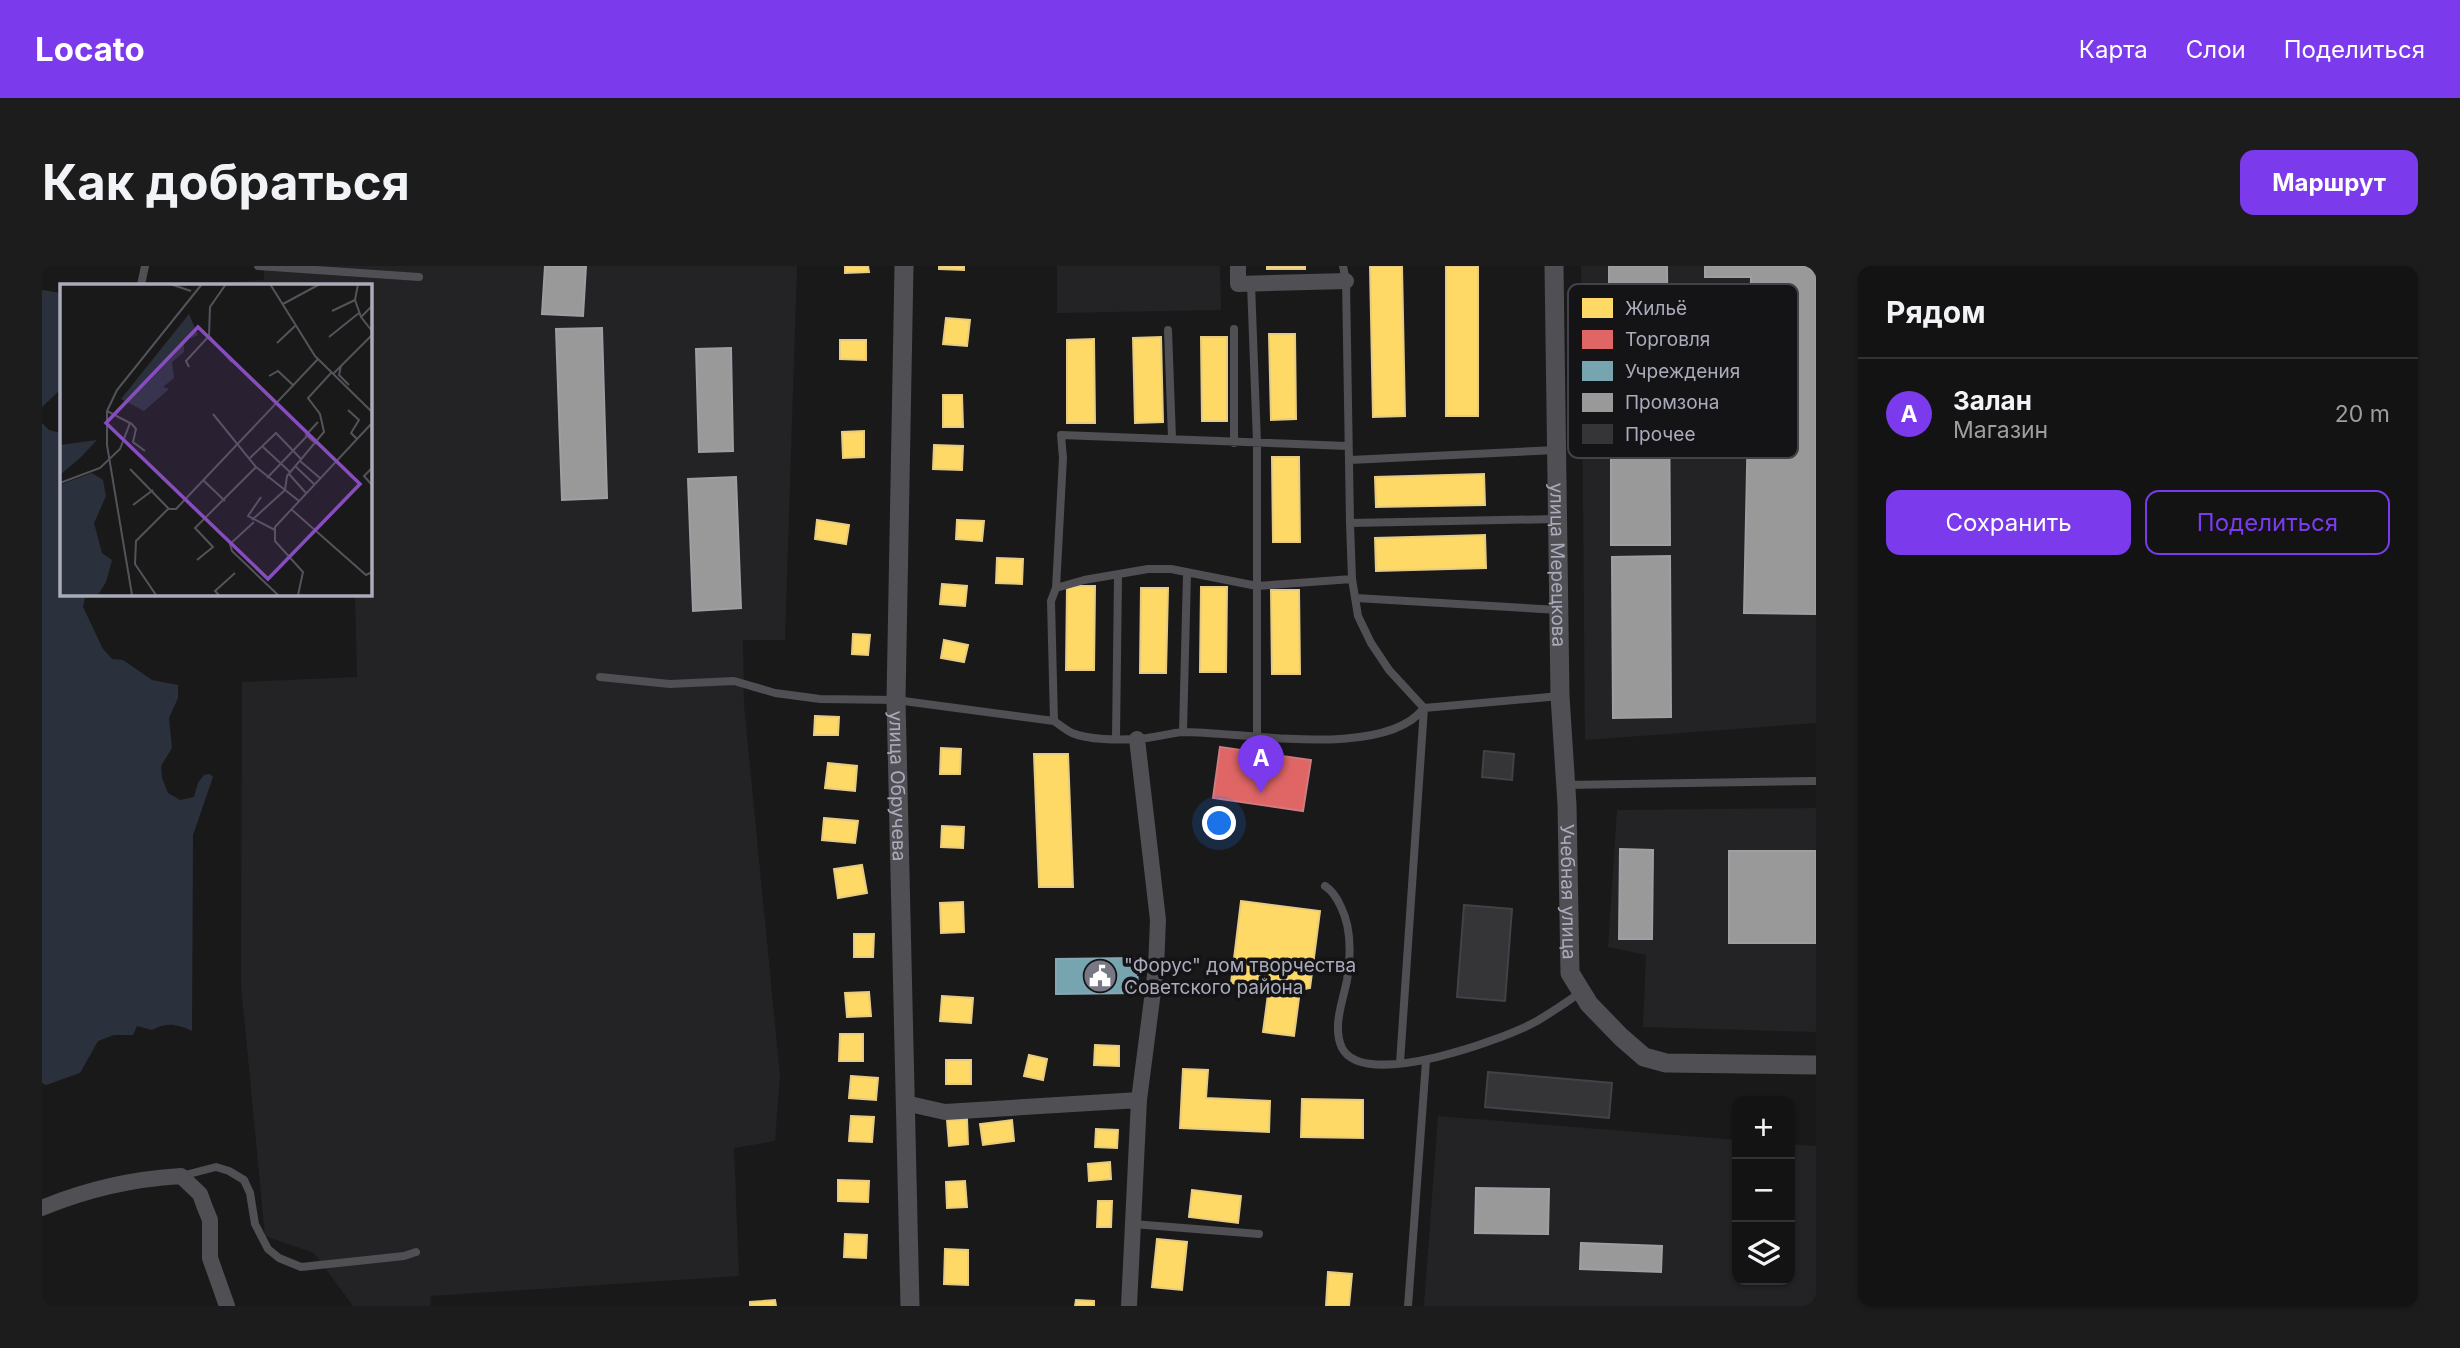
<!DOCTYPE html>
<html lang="ru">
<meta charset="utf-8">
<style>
:root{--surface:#131314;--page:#1c1c1d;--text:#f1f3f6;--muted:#9d9ea0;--line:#323234;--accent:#7c3aed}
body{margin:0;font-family:Inter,sans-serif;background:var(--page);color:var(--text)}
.controls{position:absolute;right:21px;bottom:21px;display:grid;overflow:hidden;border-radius:14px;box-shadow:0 2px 5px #0004}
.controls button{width:63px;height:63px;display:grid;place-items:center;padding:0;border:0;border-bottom:2px solid var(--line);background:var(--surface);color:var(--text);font:35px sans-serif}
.you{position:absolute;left:1178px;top:558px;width:24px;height:24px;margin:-18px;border:5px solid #fff;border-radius:50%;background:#1a73e8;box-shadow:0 0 0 10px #1a73e833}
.badge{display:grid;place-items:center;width:46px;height:46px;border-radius:50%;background:var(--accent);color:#fff;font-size:23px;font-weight:700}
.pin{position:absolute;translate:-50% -58px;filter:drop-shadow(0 2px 4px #0008)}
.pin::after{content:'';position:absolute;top:37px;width:24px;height:21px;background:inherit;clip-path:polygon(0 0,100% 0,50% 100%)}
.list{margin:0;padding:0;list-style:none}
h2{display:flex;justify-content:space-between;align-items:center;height:91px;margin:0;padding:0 28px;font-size:30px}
h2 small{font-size:23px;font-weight:400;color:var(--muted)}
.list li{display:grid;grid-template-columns:46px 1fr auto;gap:21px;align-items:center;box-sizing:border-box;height:112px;padding:0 28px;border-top:2px solid var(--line)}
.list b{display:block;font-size:26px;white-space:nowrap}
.list p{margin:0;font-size:23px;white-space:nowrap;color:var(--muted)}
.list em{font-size:23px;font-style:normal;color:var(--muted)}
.actions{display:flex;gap:14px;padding:21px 28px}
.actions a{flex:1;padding:16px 0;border:2px solid var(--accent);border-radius:14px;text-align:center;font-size:24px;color:var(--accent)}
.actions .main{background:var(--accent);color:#fff}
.icon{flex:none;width:38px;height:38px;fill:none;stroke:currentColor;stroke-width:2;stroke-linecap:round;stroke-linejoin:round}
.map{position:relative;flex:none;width:1774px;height:1040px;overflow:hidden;border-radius:14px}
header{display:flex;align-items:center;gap:42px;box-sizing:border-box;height:98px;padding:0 35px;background:var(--accent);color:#fff}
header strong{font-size:33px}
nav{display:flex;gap:38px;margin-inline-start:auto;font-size:24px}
.intro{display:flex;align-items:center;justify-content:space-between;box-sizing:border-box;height:168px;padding:0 42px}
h1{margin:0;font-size:49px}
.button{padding:18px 32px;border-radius:14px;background:var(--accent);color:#fff;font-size:24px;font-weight:700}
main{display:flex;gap:42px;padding:0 42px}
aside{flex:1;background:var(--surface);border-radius:14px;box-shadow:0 2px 5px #0004}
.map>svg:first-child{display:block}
.built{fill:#232326}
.water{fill:#2b313c}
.homes{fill:#ffd966;stroke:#e6cb80;stroke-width:2}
.shops{fill:#e06666;stroke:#d07b80;stroke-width:2}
.public{fill:#76a5af;stroke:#86a7b3;stroke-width:2}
.industry{fill:#999;stroke:#9e9ea3;stroke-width:2}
.building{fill:#353538;stroke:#424246;stroke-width:2}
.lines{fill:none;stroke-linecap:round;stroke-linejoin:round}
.service{stroke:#4f4f54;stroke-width:8}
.minor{stroke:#4f4f54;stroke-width:16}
.tertiary{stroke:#4f4f54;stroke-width:19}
.labels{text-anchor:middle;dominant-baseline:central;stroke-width:7;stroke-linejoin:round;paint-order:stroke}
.street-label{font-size:19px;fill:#aaabbb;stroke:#141316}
.poi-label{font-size:19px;fill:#aaabbb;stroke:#141316;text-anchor:start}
.inset-road{fill:none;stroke:#53535a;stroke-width:2}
.view{fill:#874cbe;fill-opacity:0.15;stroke:#874cbe;stroke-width:3.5}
.inset-edge{fill:none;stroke:#aaabbb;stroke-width:3.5}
.key{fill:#141316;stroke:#414148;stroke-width:2}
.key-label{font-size:19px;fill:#aaabbb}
</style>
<header>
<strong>Locato</strong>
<nav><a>Карта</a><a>Слои</a><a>Поделиться</a></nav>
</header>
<div class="intro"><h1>Как добраться</h1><a class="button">Маршрут</a></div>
<main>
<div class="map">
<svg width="1774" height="1040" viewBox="0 0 1774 1040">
<rect width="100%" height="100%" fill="#19191a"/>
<!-- built -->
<path class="built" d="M222,0H755L743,374H701L702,439L738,810L733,875L692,882L697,1010L389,1030L388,1040H311L272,987L223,970L199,719L200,416L315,411L313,327H327V19H143L222,14Z
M1015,0H1178L1179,44L1015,47Z
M1539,0H1774V457L1543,474Z
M1774,542V766L1601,761L1604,689L1566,681L1575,544Z
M1396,850L1695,874V1014H1748V878L1774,880V1040H1382Z"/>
<!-- water -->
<path class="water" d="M0,24L19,27V123L0,141Z
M0,157L7,164L19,167V327H44L41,341L61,383L70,393L81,394L110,414L136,419V432L127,452L130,482L119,500L120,512L126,527L138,534L152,531L156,517L162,509L168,508L171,511L151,569L150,765C135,758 125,756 110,764L95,760L91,769H72L56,775L38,807L4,819L0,817Z"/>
<!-- homes -->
<path class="homes" d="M803,0H826L827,6L803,7Z
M897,0H922V4L897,3Z
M1225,0H1263V3H1225Z
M1328,0H1360L1363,150L1331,151Z
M1404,0H1436V150H1404Z
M904,52L928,54L925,80L901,78Z
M1227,68H1253L1254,153L1229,154Z
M1119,71L1121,156L1093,157L1091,72Z
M1159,71H1185V155H1160Z
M1052,73L1053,157H1025V74Z
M798,74H824V94L798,93Z
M901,129H920L921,161H901Z
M822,165V191L801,192L800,166Z
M892,179L921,180L920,204L891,203Z
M1230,191H1257L1258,276H1231Z
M1442,208L1443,239L1334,241L1333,211Z
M775,254L807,259L804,278L773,273Z
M915,254L942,255L940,275L914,273Z
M1443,269L1444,302L1334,305L1333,272Z
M955,292L981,293L980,318L954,317Z
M900,318L925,320L923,340L898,338Z
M1025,320H1053L1052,404H1024Z
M1159,321H1185L1184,406H1158Z
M1099,322H1126L1124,407H1098Z
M1229,324H1257L1258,408H1230Z
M811,368L828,369L826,389L810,388Z
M902,374L926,379L922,396L899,392Z
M773,450L797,451L796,469H772Z
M899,482L919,483L918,508H898Z
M992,488H1026L1031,621H997Z
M786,497L815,500L813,525L783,522Z
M782,552L816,555L813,577L780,574Z
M900,560L922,561L921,582L899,581Z
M820,599L825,627L796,632L792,603Z
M1199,635L1278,645L1268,722L1258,724L1252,770L1221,766L1227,721L1189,717Z
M921,636L922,666L899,667L898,637Z
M812,668H832L831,691H812Z
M827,726L829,750L805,751L803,727Z
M900,730L931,732L929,757L898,755Z
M798,768H821V795H797Z
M1053,779L1077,780V800L1052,799Z
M987,789L1005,793L1001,814L982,810Z
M904,794H929V818H904Z
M1141,803L1166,804L1164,832L1228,835L1227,866L1138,862Z
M809,810L836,812L834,834L807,832Z
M1260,833L1321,834V872L1259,871Z
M809,850L832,851L830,876L807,875Z
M925,853L926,878L907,880L905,854Z
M970,854L972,875L941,879L938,858Z
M1054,863L1076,864L1075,882L1053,881Z
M1068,896L1069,913L1047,915L1046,898Z
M796,914L827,915L826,936L796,935Z
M923,915L925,941L905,942L904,916Z
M1150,924L1199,930L1196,957L1147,951Z
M1056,935H1070L1069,961H1055Z
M803,968L825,969L824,992L802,991Z
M1115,973L1145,976L1140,1024L1110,1021Z
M903,983L926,984V1019L902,1018Z
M1286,1006L1310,1008L1307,1040H1284Z
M733,1034L734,1040H708V1036Z
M1034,1034L1052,1035V1040H1033Z"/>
<!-- shops -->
<path class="shops" d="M1178,481L1269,494L1261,545L1171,532Z"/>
<!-- public -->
<path class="public" d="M1095,692L1096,727L1014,728V693Z"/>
<!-- industry -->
<path class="industry" d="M503,0H544L541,50L500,48Z
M1567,0H1625L1626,100H1567Z
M1663,0H1774V348L1702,347L1709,11H1663Z
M560,62L565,232L520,234L514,63Z
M689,82L691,185L657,186L654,83Z
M1569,118H1627L1628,279H1569Z
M694,211L699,342L651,345L646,213Z
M1628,290L1629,451L1571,452L1570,291Z
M1578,583L1611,584L1610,673H1577Z
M1687,585H1774V677H1687Z
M1434,922L1507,923L1506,968L1433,967Z
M1539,977L1620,980L1619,1006L1538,1003Z"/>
<!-- building -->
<path class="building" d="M1442,485L1472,488L1470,514L1440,511Z
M1422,639L1470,643L1463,735L1415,731Z
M1446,806L1570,817L1567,852L1443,841Z"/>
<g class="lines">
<!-- service -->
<path class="service" d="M216,0L377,11
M1301,0L1304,15L1308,257L1310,313L1316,350L1329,377L1347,404L1382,442L1358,797
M1209,18L1215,177V471
M99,19L103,0
M1126,64L1130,172
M1192,177V63
M1308,194L1515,184
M1308,257L1515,253
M1014,322L1042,314L1106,303H1129L1215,320L1310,313
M1314,332L1517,344
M558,411L628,418L692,415L733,427L778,433L854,434L1012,455C1018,459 1024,464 1030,467C1046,474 1077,474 1094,473C1110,473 1126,467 1142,466C1201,466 1343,494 1382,442L1518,430
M1012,455L1009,335L1014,322L1021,192L1019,169L1305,180
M1141,466L1145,308
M1074,472L1076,310
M1524,519L1774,515
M1283,620C1291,625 1295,632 1299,641C1310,663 1309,689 1305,714C1301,735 1290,761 1300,782C1322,825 1463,773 1495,755C1510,746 1525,736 1539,726
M139,910L174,901L187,905L202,914L208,927L213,958L226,983L237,992L259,1001L362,990L374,986
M1091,958L1217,968
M1366,1040L1384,795"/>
<!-- minor -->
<path class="minor" d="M1196,0V18L1304,15
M863,837L903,846L1097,834
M0,942C45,923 90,913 139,910L158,928L162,939L168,954V992L185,1040
M1087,1040L1097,834L1114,702L1116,654L1095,473"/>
<!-- tertiary -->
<g class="tertiary">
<path id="s1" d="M862,0L854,434L868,1040"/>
<path id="s2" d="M1512,0L1518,430L1525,539L1528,707L1547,738L1579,771L1602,791L1624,797L1774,799"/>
</g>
</g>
<!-- icons -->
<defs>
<symbol id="civic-disc" viewBox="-11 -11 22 22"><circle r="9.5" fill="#777883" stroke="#141316"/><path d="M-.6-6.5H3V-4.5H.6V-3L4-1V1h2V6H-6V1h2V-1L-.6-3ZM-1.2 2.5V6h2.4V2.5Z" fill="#fff"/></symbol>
</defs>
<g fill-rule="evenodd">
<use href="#civic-disc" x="1039" y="691" width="38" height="38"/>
</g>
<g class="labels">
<!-- street labels -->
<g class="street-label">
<text stroke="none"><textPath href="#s2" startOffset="299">улица Мерецкова</textPath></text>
<text stroke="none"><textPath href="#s1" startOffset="520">улица Обручева</textPath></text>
<text stroke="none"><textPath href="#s2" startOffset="626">Учебная улица</textPath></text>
</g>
<!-- poi labels -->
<g class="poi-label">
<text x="1082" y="699">"Форус" дом творчества<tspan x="1082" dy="22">Советского района</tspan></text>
</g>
</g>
<!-- overview -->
<g transform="translate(18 18)">
<rect width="312" height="312" fill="#19191a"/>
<path d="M129,30L138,51L124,57V68L112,78L114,94L103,103L109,105L84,127L61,115ZM37,156L21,173L0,191V161ZM32,189L43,196L46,212L34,239L42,269L52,276L46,298L38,311H0V201Z" fill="#2b313c"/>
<path class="inset-road" d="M110,0L131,7M210,0L255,72L312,128M298,0L295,16L301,33M223,20L260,0M312,22L301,33L312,47M272,27L295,16M149,52L150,23L166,0M269,53L299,29M217,59L235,42M281,82L279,91L289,101M129,83L126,77L149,52L172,78M273,90L312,51M209,92L218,87L234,102M288,126L299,136L291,149L297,155M153,130L196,183L239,217M71,139L76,145L73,158L85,167M256,160L246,151L258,138M203,163L230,188M190,174L216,149L241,175M240,177L260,194M235,182L254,200M312,184L304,192L312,201M70,185L109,225M229,190L246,209M207,194L247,152M143,196L165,217M0,199L40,184L60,165L70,139L47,127M201,213L188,232L215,246M73,221L93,206M231,225L306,291L312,288M192,236L225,206L227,192L264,148L260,130L248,114L271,89M194,238L170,260L172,267L218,311M137,276L153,263L135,244L196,183M72,311L47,161V127L57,106L142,0M96,311L75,280L76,257L108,225H116L258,75M159,311L155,307L175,289M238,311L243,288L215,257V243L312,139"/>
<path class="view" d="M138,43L300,200L208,295L46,139Z"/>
<rect width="312" height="312" class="inset-edge"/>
</g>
<!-- legend -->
<rect x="1526" y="18" width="230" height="174" rx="10" class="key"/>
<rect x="1540" y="32" width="31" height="20" fill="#ffd966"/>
<rect x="1540" y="64" width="31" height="19" fill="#e06666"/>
<rect x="1540" y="95" width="31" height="20" fill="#76a5af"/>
<rect x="1540" y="127" width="31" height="19" fill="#999"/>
<rect x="1540" y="158" width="31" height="20" fill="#353538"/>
<g class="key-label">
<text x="1583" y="49">Жильё</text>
<text x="1583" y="80">Торговля</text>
<text x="1583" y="112">Учреждения</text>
<text x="1583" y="143">Промзона</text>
<text x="1583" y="175">Прочее</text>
</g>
</svg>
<div class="controls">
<button>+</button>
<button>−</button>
<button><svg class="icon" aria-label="layers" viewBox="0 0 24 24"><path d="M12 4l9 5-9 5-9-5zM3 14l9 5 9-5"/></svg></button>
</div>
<div class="you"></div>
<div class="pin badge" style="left:1219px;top:527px">A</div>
</div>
<aside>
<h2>Рядом<small></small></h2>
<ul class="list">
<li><span class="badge">A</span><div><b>Залан</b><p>Магазин</p></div><em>20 m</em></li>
</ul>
<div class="actions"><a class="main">Сохранить</a><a>Поделиться</a></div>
</aside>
</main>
